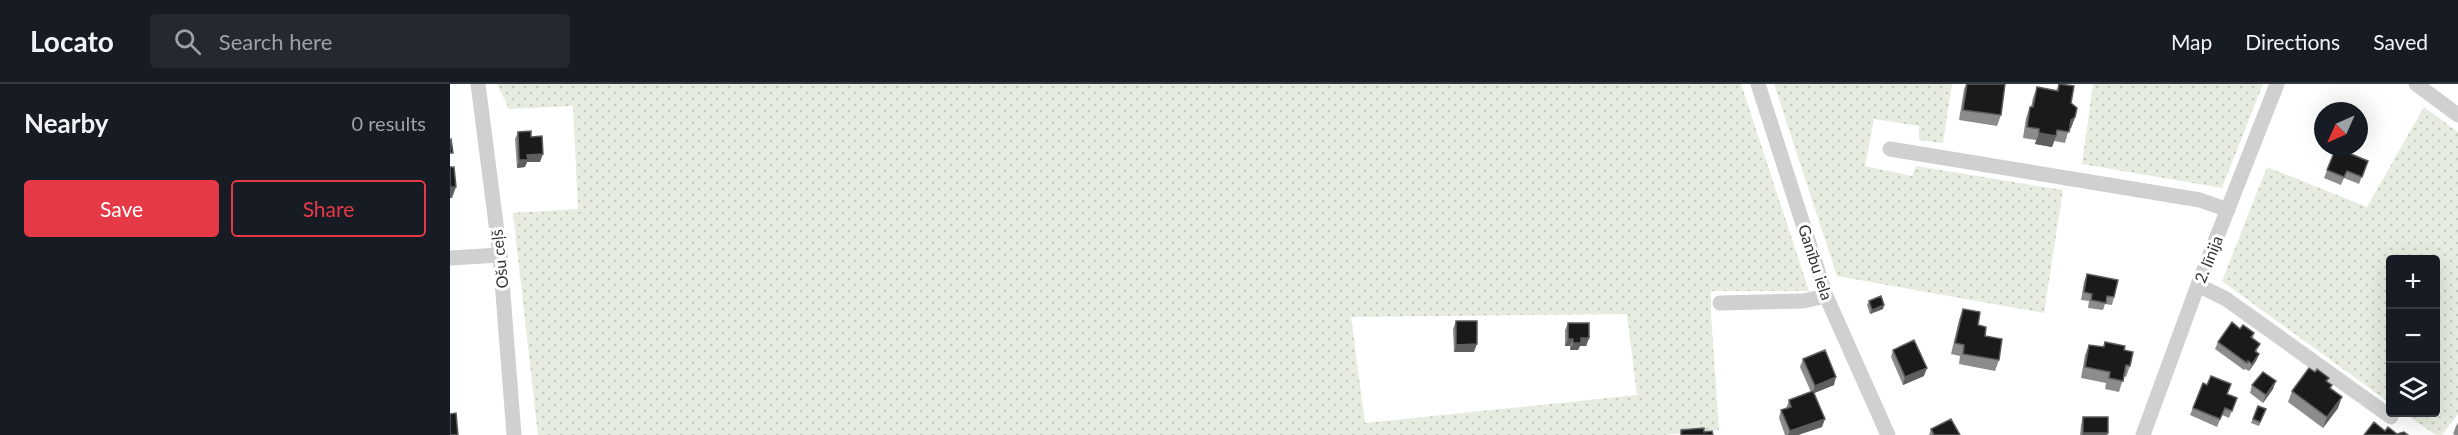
<!DOCTYPE html>
<meta charset="utf-8">
<style>
:root{--surface:#171b24;--page:#242831;--text:#f1f3f6;--muted:#9ea1a6;--line:#363941;--accent:#e63946}
body{margin:0;font-family:Lato,sans-serif;background:var(--page);color:var(--text)}
.controls{position:absolute;right:18px;bottom:18px;display:grid;overflow:hidden;border-radius:6px;box-shadow:0 6px 24px #0002}
.controls button{width:54px;height:54px;display:grid;place-items:center;padding:0;border:0;border-bottom:2px solid var(--line);background:var(--surface);color:var(--text);font:30px sans-serif}
.compass{position:absolute;left:1864px;top:18px;width:54px;height:54px;border-radius:50%;background:var(--surface);box-shadow:0 6px 24px #0002;rotate:225deg}
.list{margin:0;padding:0;list-style:none}
h2{display:flex;justify-content:space-between;align-items:center;height:78px;margin:0;padding:0 24px;font-size:26px}
h2 small{font-size:20px;font-weight:400;color:var(--muted)}
.actions{display:flex;gap:12px;padding:18px 24px}
.actions a{flex:1;padding:14px 0;border:2px solid var(--accent);border-radius:6px;text-align:center;font-size:21px;color:var(--accent)}
.actions .main{background:var(--accent);color:#fff}
.icon{flex:none;width:33px;height:33px;fill:none;stroke:currentColor;stroke-width:2;stroke-linecap:round;stroke-linejoin:round}
.map{position:relative;flex:none;width:2008px;height:351px;overflow:hidden}
header{display:flex;align-items:center;gap:36px;box-sizing:border-box;height:84px;padding:0 30px;background:var(--surface);border-bottom:2px solid var(--line)}
header strong{font-size:28px}
nav{display:flex;gap:33px;margin-inline-start:auto;font-size:21px}
.search{width:420px;height:54px;background:var(--page);display:flex;align-items:center;gap:15px;box-sizing:border-box;padding:0 21px;border-radius:6px;color:var(--muted);font-size:22px}
main{display:flex}
aside{flex:1;background:var(--surface)}
.map>svg:first-child{display:block}
.grass{fill:url(#grass-dots);fill-rule:evenodd}
.lines{fill:none;stroke-linecap:round;stroke-linejoin:round}
.minor{stroke:#d0d0d0;stroke-width:15}
.wall{fill:#8c8c8c}
.shaded-wall{fill:#5f5f5f}
.building{fill:#1a1a1a;stroke:#5f5f5f;stroke-width:1.5}
.labels{text-anchor:middle;dominant-baseline:central;stroke-width:6;stroke-linejoin:round;paint-order:stroke}
.street-label{font-size:16px;fill:#333;stroke:#fff}
</style>
<header>
<strong>Locato</strong>
<div class="search"><svg class="icon" aria-label="search" viewBox="0 0 24 24"><circle cx="10" cy="10" r="6"/><path d="M15 15l6 6"/></svg>Search here</div>
<nav><a>Map</a><a>Directions</a><a>Saved</a></nav>
</header>
<main>
<aside>
<h2>Nearby<small>0 results</small></h2>
<ul class="list">
</ul>
<div class="actions"><a class="main">Save</a><a>Share</a></div>
</aside>
<div class="map">
<svg width="2008" height="351" viewBox="0 0 2008 351">
<defs>
<pattern id="grass-dots" width="8" height="8" patternUnits="userSpaceOnUse" patternTransform="scale(1.5)"><rect width="8" height="8" fill="#e6ecdf"/><path d="M2 2h.1M6 6h.1" fill="none" stroke="#c6cbc0" stroke-width="1.8" stroke-linecap="round"/></pattern>
</defs>
<rect width="100%" height="100%" fill="#fff"/>
<!-- grass -->
<path class="grass" d="M47,0H1291L1359,207H1261V231L1269,346L1214,351H88L63,129L128,125L123,22L59,25ZM1177,230L1187,311L915,339L901,233Z
M1324,0H1502L1493,59L1469,56V42L1424,35L1415,82L1462,92L1466,82L1613,106L1594,229L1387,192Z
M1643,0H1813L1772,104L1632,80Z
M1974,23L2008,48V330L1992,351H1986L1954,329L1986,328V176H1940V319L1772,197L1817,83L1917,123Z"/>
<g class="lines">
<!-- minor -->
<path class="minor" d="M28,0L50,171L64,351
M1308,0L1376,212L1438,351
M1966,0L2008,31
M1440,65L1750,116L1778,126
M0,174L50,171
M1748,201L1776,215L1941,333
M1270,219L1353,217L1376,212
M1693,351L1748,201L1827,0"/>
</g>
<!-- wall -->
<path class="wall" d="M1516,0H1555L1551,31L1547,42L1509,36L1514,5Z
M1609,0L1621,19L1625,33L1621,44L1619,45L1615,59L1604,57L1602,63L1585,60L1586,56L1573,54L1576,34L1580,23H1581L1583,14L1587,3L1606,7Z
M68,48L81,53L90,78H77L75,83L67,84L65,55Z
M1886,64L1918,77L1909,100L1894,94L1891,101L1874,94Z
M1637,190L1664,213L1662,221L1655,220L1653,226L1638,224L1639,217L1631,216L1634,198Z
M1419,217L1434,221L1433,225L1420,230L1417,221Z
M1513,225L1528,241L1549,276L1545,287L1509,280L1510,272L1501,270L1509,236Z
M1006,237L1024,268H1004L1003,245Z
M1118,239L1139,254L1136,262H1130L1128,266H1120V262H1115V246Z
M1790,245L1804,249L1803,254L1807,268L1809,270L1806,277L1799,287L1795,285L1794,286L1765,265L1768,258Z
M1655,258L1674,266L1680,282L1676,293L1674,292L1669,308L1655,305L1656,299L1631,294L1635,271L1639,261L1653,263Z
M1443,266L1474,292L1453,301L1441,273Z
M1353,275L1384,301L1364,309L1372,343L1348,351H1335L1329,334L1331,326L1336,325L1339,316L1361,308L1350,283Z
M1879,294L1877,298L1888,324L1873,344L1838,318L1842,307Z
M1753,299L1787,314L1779,334L1772,331L1767,343L1740,331Z
M1802,301L1823,305L1813,319L1800,309Z
M1808,322L1816,325L1809,342L1801,339Z
M1633,333L1658,349L1657,351H1630L1631,341Z
M2008,339V351H2005L2003,350L2006,342Z
M1481,345L1510,351H1479Z"/>
<!-- shaded-wall -->
<path class="shaded-wall" d="M1625,33L1621,44L1617,47L1621,36Z
M1589,49L1606,52L1602,63L1585,60Z
M93,70L90,78H77L75,83L67,84L69,76L77,71Z
M0,103H6L2,114H0Z
M1434,221L1433,225L1420,230L1422,226Z
M1131,254H1139L1136,262H1130L1128,266H1120L1123,259Z
M1118,255H1123L1120,262H1115Z
M1027,260L1024,268H1004L1006,261Z
M1809,270L1806,277L1799,287L1802,280Z
M1477,284L1474,292L1453,301L1455,293Z
M1386,293L1384,301L1362,310L1365,302Z
M1826,297L1823,305L1813,319L1816,311Z
M1892,313L1888,324L1873,344L1877,333Z
M1375,335L1372,343L1348,351H1338L1340,347Z
M1633,349H1658L1657,351H1632Z"/>
<!-- building -->
<path class="building" d="M1517,0H1555L1551,31L1513,26Z
M1609,0L1624,2L1621,19L1627,24L1625,33L1621,36L1619,48L1607,46L1606,52L1589,49V45L1577,43L1580,23H1583L1587,3L1608,7Z
M81,47V53L92,52L93,70L77,71L78,76H69L68,48Z
M1,55L3,69H0V56Z
M1886,64L1918,77L1912,93L1897,87L1894,93L1877,86Z
M0,83H4L6,103H0Z
M1637,190L1668,196L1664,213L1657,212L1656,219L1641,216L1642,210L1634,208Z
M1431,212L1434,221L1422,226L1419,217Z
M1513,225L1530,228L1528,241L1536,243L1535,252L1552,255L1549,276L1513,270L1514,261L1505,259Z
M1006,237H1027V260L1006,261Z
M1782,238L1790,245L1793,241L1804,249L1801,253L1810,260L1805,267L1809,270L1802,280L1798,277L1797,279L1768,258Z
M1118,239H1139V254H1131V259H1123V255H1118Z
M1464,256L1477,284L1455,293L1443,266Z
M1655,258L1675,262L1674,266L1683,268L1680,282L1676,281L1673,297L1659,294L1660,288L1635,283L1639,261L1654,263Z
M1375,266L1386,293L1365,302L1353,275Z
M1859,284L1865,288L1867,285L1879,294L1876,297L1882,301L1880,304L1892,313L1877,333L1842,307Z
M1813,288L1826,297L1816,311L1802,301Z
M1761,292L1781,300L1777,310L1787,314L1782,327L1775,324L1770,335L1743,324L1753,299L1757,301Z
M1363,307L1375,335L1340,347L1331,326L1341,323L1339,316Z
M1808,322L1816,325L1810,338L1803,335Z
M6,329L8,351H0V330Z
M1633,333H1658V349H1633Z
M1501,335L1510,351H1484L1481,345Z
M1924,338L1935,347L1938,343L1947,350L1954,348L1958,351H1914Z
M1254,344V348L1262,347L1263,351H1231V346Z"/>
<g class="labels">
<!-- street labels -->
<g class="street-label">
<text transform="translate(49 175) rotate(-96)">Ošu ceļš</text>
<text transform="translate(1758 175) rotate(-68)">2. līnija</text>
<text transform="translate(1366 178) rotate(72)">Ganību iela</text>
</g>
</g>
</svg>
<div class="controls">
<button>+</button>
<button>−</button>
<button><svg class="icon" aria-label="layers" viewBox="0 0 24 24"><path d="M12 4l9 5-9 5-9-5zM3 14l9 5 9-5"/></svg></button>
</div>
<svg class="compass" viewBox="-18 -18 36 36"><path d="M0-13l5 13h-10z" fill="#e53935"/><path d="M0 13l5-13h-10z" fill="#9ea1a6"/></svg>
</div>
</main>
